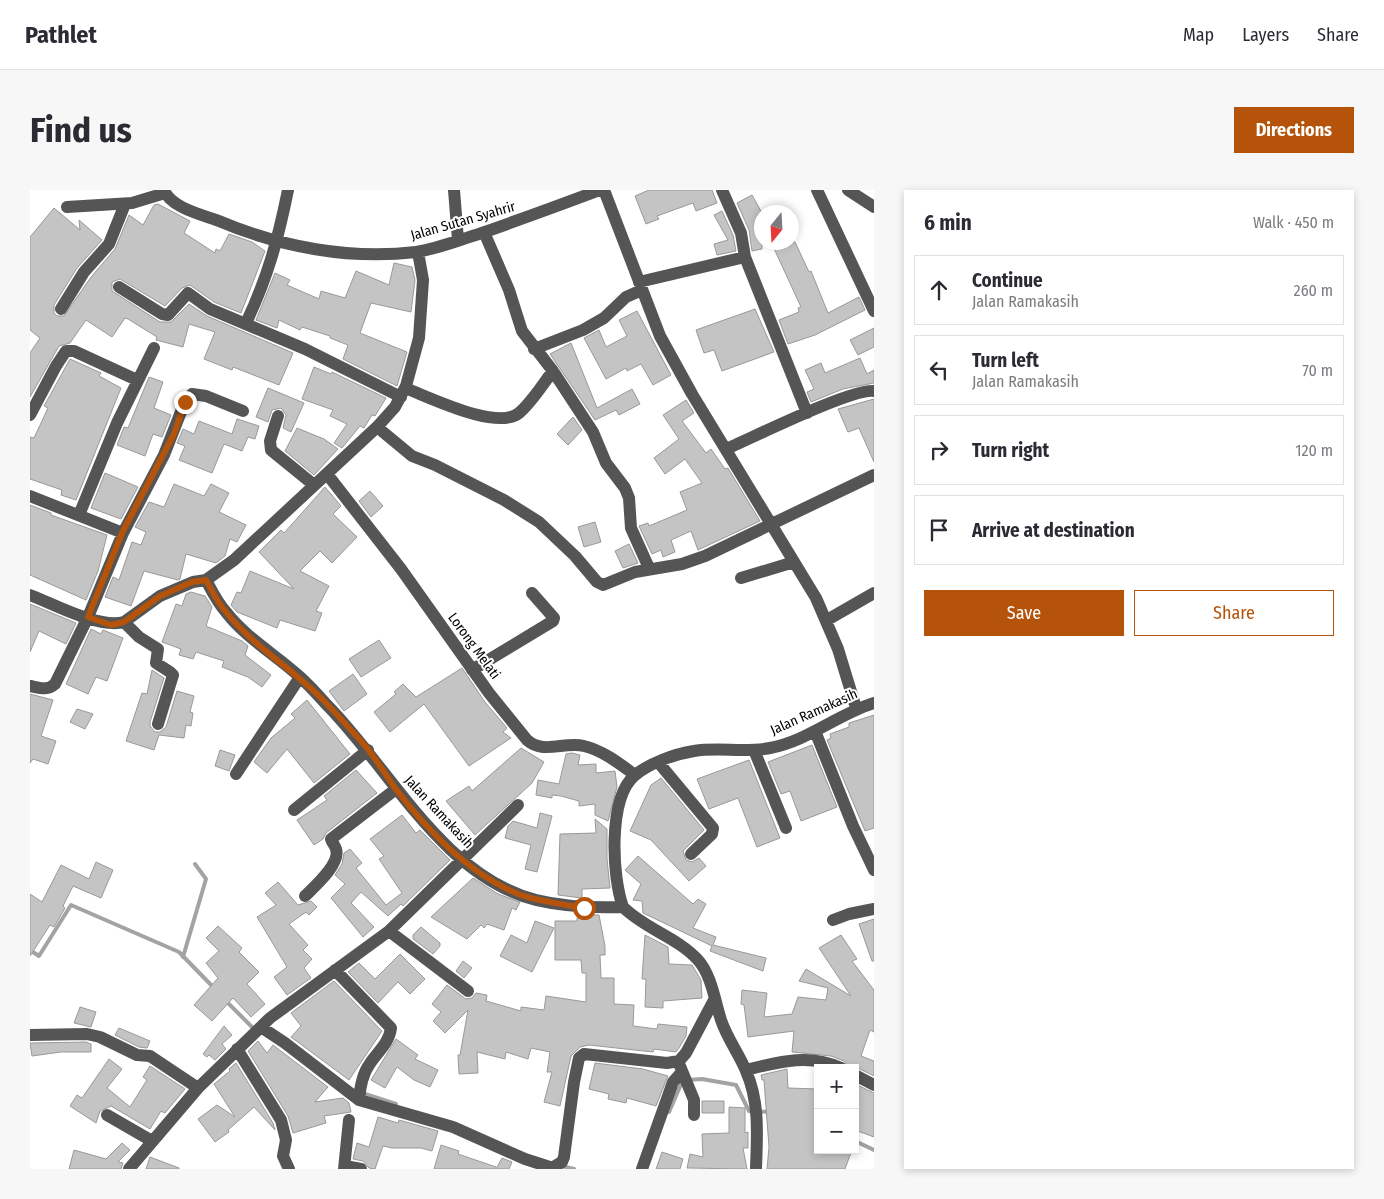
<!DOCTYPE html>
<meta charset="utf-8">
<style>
:root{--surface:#fff;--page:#f7f7f7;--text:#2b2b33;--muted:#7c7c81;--line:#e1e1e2;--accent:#b45309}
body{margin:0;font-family:"Fira Sans Condensed",sans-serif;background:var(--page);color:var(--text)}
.controls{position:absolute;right:15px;bottom:15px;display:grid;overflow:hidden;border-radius:0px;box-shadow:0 2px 8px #0003}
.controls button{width:45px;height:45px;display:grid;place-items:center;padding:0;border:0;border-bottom:1px solid var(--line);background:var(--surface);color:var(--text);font:25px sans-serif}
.compass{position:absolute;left:724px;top:15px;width:45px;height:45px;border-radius:50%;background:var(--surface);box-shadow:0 2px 8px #0003;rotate:198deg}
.stop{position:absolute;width:15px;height:15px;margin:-11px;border:4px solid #b45309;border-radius:50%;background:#fff}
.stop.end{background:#b45309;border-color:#fff;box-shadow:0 1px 5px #0008}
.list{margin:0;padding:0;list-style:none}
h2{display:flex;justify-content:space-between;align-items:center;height:65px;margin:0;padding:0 20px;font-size:21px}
h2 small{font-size:16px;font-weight:400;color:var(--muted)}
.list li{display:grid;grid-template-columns:32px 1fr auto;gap:15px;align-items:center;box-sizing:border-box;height:70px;margin:0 10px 10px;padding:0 10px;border:1px solid var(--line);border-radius:0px}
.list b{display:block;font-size:19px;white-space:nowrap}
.list p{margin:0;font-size:16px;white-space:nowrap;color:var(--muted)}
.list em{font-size:16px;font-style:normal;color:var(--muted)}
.actions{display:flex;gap:10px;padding:15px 20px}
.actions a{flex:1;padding:11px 0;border:1px solid var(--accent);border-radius:0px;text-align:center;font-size:18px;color:var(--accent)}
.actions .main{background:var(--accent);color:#fff}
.icon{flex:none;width:28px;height:28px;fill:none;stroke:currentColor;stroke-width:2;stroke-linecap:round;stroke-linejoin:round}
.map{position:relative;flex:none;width:844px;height:979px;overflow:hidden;border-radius:0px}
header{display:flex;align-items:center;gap:30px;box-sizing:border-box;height:70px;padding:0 25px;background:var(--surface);border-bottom:1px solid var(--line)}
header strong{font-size:24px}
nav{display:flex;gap:28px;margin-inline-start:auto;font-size:18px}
.intro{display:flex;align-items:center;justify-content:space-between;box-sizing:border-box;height:120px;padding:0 30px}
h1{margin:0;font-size:35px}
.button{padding:12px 22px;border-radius:0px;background:var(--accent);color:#fff;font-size:18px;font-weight:700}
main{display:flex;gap:30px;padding:0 30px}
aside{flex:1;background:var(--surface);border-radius:0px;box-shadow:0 2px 8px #0003}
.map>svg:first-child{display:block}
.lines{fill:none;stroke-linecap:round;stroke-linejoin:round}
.stream{stroke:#a3a3a3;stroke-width:4}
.building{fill:#c4c4c4;stroke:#999}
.minor{stroke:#555;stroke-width:12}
.route{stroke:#b45309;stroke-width:6}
.labels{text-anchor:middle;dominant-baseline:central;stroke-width:4;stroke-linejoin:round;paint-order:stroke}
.street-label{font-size:14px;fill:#000;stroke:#fff}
</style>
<header>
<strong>Pathlet</strong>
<nav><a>Map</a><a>Layers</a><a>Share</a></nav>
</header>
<div class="intro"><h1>Find us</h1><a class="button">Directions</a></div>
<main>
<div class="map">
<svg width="844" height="979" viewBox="0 0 844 979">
<rect width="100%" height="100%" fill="#fff"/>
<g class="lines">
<!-- stream -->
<path class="stream" d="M0,760L9,766L41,715L149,762L183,797
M153,767L176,689L165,674
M195,810L224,839L226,837
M658,890L672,889L706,895L719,921L740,922
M332,903L366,914
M639,922L652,892
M825,951L844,960
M531,976L544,979"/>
</g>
<!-- building -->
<path class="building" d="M619,0H682L687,13L666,21L663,13L627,26L629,29L616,34L605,6Z
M722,5L732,23V59L722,61L719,40L707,13Z
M128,14L160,31L154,43L185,63L186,59L190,61L199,44L222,52L235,61L211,123L184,112L160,95L152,98L135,116L90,89L82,92V101L130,132H141L159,114L177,126L263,163L249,195L203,177L202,180L174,169L185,142L159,134L153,157L126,150L127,147L98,129L95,128L82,147L56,130L40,153L29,156L0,207V163L10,148L0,140V47L24,18L50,40L49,30L72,50L47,78L24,115V123L27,126H34L61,87L85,59L99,25L113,35L124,15Z
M692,21L703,45L706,61L687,65L684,54L698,50L684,25Z
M741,52H765L779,82L781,81L798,123L829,107L835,120L785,145L758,154L749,130L769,122L768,118L771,117Z
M364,73L382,77L385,90L381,122L341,113L330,143L377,162L367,196L313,169L318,155L300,148V146L272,137L270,140L249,130L247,138L226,130L245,83L260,90L257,95L289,109L291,101L315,108L326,81L359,95Z
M725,119L744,162L692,181L684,160L674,163L666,140Z
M607,121L641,185L623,195L611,174L597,181L596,178L576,189L554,148L569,140L576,157L597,146L589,130Z
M844,138V157L828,165L820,150Z
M541,153L567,218L602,199L610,214L589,225L586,220L565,230L520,164Z
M830,168L837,184L844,180V193L813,199L781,212L777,202L784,199L775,180L791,173L795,183Z
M40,169L71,183L69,186L91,198L46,310L31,305L32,300L0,289V247L4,248L18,218L14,216Z
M284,177L301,184L302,182L356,208L345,226L342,225L334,238L330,236L312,258L304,253L317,234L300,226L303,220L272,209Z
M119,187L133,192L124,218L141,225L132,247L123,244L115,266L87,255L94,237L98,238Z
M238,198L274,213L261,242L253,238L256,225L251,218L242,220L238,232L226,227Z
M844,209V272L829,238L818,242L808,219Z
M656,210L664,223L652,231L676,263L681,259L695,279L698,278L730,331L668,360L661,341L641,350L645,362L633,367L631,360L622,364L609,336L618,333L619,336L657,320L650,302L672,293L655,269L635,284L624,268L649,249L633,225Z
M543,227L552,240L538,255L527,244Z
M207,229L229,236L225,249L218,247L212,261L194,254L182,283L149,270L155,256L147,253L153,239L164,244L169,231L202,244Z
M267,238L294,249L308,259L284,285L255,261Z
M75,283L108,297L91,329L61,318Z
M144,294L174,306L181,294L199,303L189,322L216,335L207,352L200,349L195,366L186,373L156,364L150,389L148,390L114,381L101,416L75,407L83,387L89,390L102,352L111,355L116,342L105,337L119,312L134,317Z
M295,297L311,316L303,324L327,347L302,373L290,361L270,381L299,396L286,421L292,423L285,441L250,430L247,438L207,422L201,415L207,402L211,403L220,381L264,399L229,362L251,340L254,343Z
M340,301L353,316L341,327L329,311Z
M0,315L21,323V325L77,345L68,381L56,410L0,385Z
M565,332L571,352L554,357L548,337Z
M599,354L608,373L593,378L585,361Z
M161,402L175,406L182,417L176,436L212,451L218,456L215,465L241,485L232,497L218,487L192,477L194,471L166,462L163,469L149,465L151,459L132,452L146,414L152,416L156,404Z
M0,414L46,433L36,454L9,441L0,462Z
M61,439L71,444L73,440L93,448L77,491L66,487L58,504L36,494Z
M349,450L361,468L331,487L319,469Z
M432,478L455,512L477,538L473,542L481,548L439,576L394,514L360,542L344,522L366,504L364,502L373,494L386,507Z
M122,480L134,488L120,532V536L125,542H130L136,537L147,501L164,506L160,522L163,523L161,536L156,535L154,548L129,545L124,560L96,551L112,503L117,504Z
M323,484L337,504L314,521L299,501Z
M0,504L23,510L11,546L26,551L18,574L3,569L0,573Z
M277,510L320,564L284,593L257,559L237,583L224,572L241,548L265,528L261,524Z
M47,519L63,524L55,539L40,532Z
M844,525V638L835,641L797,550L801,548L800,544L819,537V533Z
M782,555L807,617L771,631L760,601L751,604L738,572Z
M491,558L514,572L502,593L445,645L416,611L439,596L442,601Z
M190,560L205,565L199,581L185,576Z
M542,563L550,565L548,575L566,574V583L585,581L587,597L578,631L565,625V614L549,616V611L531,606L522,605V608L506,605L508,590L529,594L536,564Z
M719,570L750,648L727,657L708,608L679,619L667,589Z
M326,580L347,603L296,643L293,649L284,655L267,630L297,610L294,606Z
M631,588L674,640L653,661L656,670L662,672L669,668L676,676L659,691L621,650L600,641L621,595Z
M510,623L522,626L507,682L495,679L501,655L475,648L478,636L483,631L507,638Z
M372,625L386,643L390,640L420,670L373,716L371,714L358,726L331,702L321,713L344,737L333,747L301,708L315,694L305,685L312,674L314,663L320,659L332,673L326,678L356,715L372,703L349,669L354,666L340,649Z
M565,629L577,639V669L580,698L552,699V708L528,705L530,644L566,643Z
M608,666L663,714L668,709L676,714L663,738L686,747L683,755L736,768L733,781L680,761L682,756L613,723L612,711L603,710L611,694L595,680Z
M66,672L83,680L71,708L43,696L33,716L35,718L24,737L20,735L0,766V704L12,712L31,675L59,689Z
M443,688L468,704L490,712L486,720L482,718L474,740L457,734L454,738L451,735L437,749L401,727Z
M248,692L268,715L281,711L287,717L279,725L276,722L259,734L278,755L273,760L282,769L274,778L281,788L257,805L244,787L257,777L227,727L246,715L235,703Z
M561,725H569L575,756V765H570L571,788H584V814L604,815L603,836L627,839L628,834L657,837L656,846L649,858L646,862L624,859L623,862L559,855L550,857L541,866L530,916L514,912L522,882H517L520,862L501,858L498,869L476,862L475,869L447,862L448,883L429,884L428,865H430L438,820L415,843L403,831L411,822L402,814L417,795L436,809L442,808L446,803L457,805L456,811L491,821V817L514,820L516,806L556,812V783H552L551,770H525V731H547V728Z
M844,729V771H842L829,734Z
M505,731L524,738L502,782L470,766L481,745L497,753Z
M188,736L212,758L209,762L229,782L217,794L235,814L221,827L203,808L182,831L164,815L188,788L176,773L189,761L176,748Z
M391,737L410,753V756L403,764L383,749V745Z
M615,745L638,757L639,774L662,775L671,790L672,808L633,811V818L615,817L616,789H612Z
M811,745L827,769L822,771L844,800V842L840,840L831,866L844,871V886L828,878H819L814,871L801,866L762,862L764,841L718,847L714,815L711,814L712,800L737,803L734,827L762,824L768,807L796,810L798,798L769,791L776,779L821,806L789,758Z
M370,764L395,789L380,804L368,792L348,813L318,782L329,773L345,789Z
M433,771L442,778L434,788L426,781Z
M304,791L352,841L319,890L261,847L271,836L261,823Z
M50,817L66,822L61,837L44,833Z
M194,836L202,845L192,854L196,859L185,870L179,865L177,867L173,864Z
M89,838L120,851L117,858L109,857L85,845Z
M366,849L388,865L385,869L408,880L400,897L384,890L367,877L355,898L341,890Z
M228,851L237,863L243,855L298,897L285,912L313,908L319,913L321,922L294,926L296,933L263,943L258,926L218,861Z
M56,852L61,854V862H31L2,866L0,853Z
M79,869L92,879L77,898L100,917L117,890L113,887L120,876L155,899L135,923L131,921L120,939L81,916L70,921L66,933L40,916L47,905L52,908Z
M206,873L243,933L245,940L224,917L198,940L199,942L185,952L168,929L187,915L205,927L184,894L200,881L199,879Z
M565,873L613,879L638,886L626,916L597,908L596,913L578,909L579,904L559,899Z
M757,879L758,898L788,899V960H822L815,979H737L739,957L734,890H732L731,885Z
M825,894L844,903V947L825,940Z
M672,911H694V923H672Z
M699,917L715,918V943L718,942V958H713L717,979L657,978L660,964L673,967L672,944L699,943Z
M348,927L368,933L369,930L408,941L402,961L391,958H362L353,956L345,979L339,978L333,971L323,969L327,953L339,957Z
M92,953L100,960L88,972L93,973L91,979H39L44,960L76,969Z
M411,955L429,961L428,964L466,977V979H404Z
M632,962L653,969L650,979H626Z
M120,967L149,978V979H116Z
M472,968L482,972L479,979H466Z"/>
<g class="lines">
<!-- minor -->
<path class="minor" d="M134,0C141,18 173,25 189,31C250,57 320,70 386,62C407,59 429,50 449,44C489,30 530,15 570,0
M424,0L428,50
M574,0L630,146L662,204L786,408L808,459L826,518
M692,0L711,43L715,67L777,223
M787,0L844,121
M818,0L844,17
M37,17L102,13L135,3
M454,42L479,100L492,141L523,181L563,242L576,273L595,298L599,308L601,338L619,378
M609,92L715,67
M89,97L132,124L138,125L158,103L180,119L275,159L371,207
M31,119L54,82L79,54L95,14
M216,133C238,87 248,49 258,0
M504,159L553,140L574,128L596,107L612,100
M375,198C399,207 467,241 489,223C502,212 512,195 523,181
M0,225L26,176L36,161H44L107,190
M248,226L240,251L241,260L284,295
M347,237L382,266L405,275L474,310L509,332L545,366L567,392L573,395L605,382L652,374L675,366L844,285
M696,259C722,248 822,198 844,201
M297,284L371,379L459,503L497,550C514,565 534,551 554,556C572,560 590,574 605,585
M0,306L93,343
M49,325L87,233L124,158
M711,388L764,372
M176,390C182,401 187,412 196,422C216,448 246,465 270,487C279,495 288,505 296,514C360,578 412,686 506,710C535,717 563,718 593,717C582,687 578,609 604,586C619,573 645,564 664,561C689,557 715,563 740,558C778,551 808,524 844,513
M0,405C24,414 69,439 94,432L130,406L163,392L176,390L204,370L347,237L365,217L376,196L389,148L393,90L388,62
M797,430L844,403
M94,432L109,447L128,459L126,473L140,482L143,485L128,534
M442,480L523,431L524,428L502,403
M0,496C10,498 17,501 25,494L58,427L93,343L134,265L156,209L162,204L176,206L213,221
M785,541L823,636L844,680
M724,560L756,638
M628,572L683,638L682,644L661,664
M206,584L270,487
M264,620L338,560
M275,706C284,697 311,674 306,659C305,655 302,653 301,649L366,599
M593,717C615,739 647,747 668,770C681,784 685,811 691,830C697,848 709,864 716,881C730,913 727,946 726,979
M803,730L819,724L844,719
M359,741L438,801
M305,780L361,838C359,854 347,862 339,875C332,885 330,898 329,910
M231,837L255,853L329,910L423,937L495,969L526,979
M0,845L57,844L70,847L107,865L120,866L168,898
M207,859L251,930L256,950L253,966L259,979
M650,876L664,910V925
M716,880C748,872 779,863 811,878
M825,885L844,895
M77,925L122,951
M315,976L331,979
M522,978L532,972L534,967L544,892L549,868L554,864L637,873L649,871L656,863L684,810
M99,979L168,898L240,828L359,741L488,615
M314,979L319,930
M612,979L643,892L651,883"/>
</g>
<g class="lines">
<!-- route -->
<path class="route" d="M155,212L144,244L92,343L58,427L81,435L94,432L130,406L162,392L176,390C182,401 187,412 196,422C222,455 261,478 291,508C307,524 322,541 337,558C347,571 356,585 365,598C397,640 440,686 491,705C511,712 533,714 554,718"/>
</g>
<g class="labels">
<!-- street labels -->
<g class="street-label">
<text transform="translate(433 31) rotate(-16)">Jalan Sutan Syahrir</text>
<text transform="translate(444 456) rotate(54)">Lorong Melati</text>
<text transform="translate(784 522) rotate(-24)">Jalan Ramakasih</text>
<text transform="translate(409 622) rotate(47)">Jalan Ramakasih</text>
</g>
</g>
</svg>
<div class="controls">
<button>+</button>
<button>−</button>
</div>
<svg class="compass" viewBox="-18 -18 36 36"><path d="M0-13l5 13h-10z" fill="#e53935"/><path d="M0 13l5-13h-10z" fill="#7c7c81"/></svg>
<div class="stop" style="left:554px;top:718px"></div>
<div class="stop end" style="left:155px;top:212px"></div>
</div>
<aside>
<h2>6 min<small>Walk · 450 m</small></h2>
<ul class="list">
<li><svg class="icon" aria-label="ahead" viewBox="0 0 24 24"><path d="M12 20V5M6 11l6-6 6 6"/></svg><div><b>Continue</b><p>Jalan Ramakasih</p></div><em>260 m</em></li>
<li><svg class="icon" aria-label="left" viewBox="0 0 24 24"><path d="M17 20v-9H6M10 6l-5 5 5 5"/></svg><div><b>Turn left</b><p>Jalan Ramakasih</p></div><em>70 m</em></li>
<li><svg class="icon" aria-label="right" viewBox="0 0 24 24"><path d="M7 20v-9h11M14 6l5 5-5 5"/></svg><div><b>Turn right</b></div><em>120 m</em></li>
<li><svg class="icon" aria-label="arrive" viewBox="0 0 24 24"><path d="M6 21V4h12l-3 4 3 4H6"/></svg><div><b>Arrive at destination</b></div></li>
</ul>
<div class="actions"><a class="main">Save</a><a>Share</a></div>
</aside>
</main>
